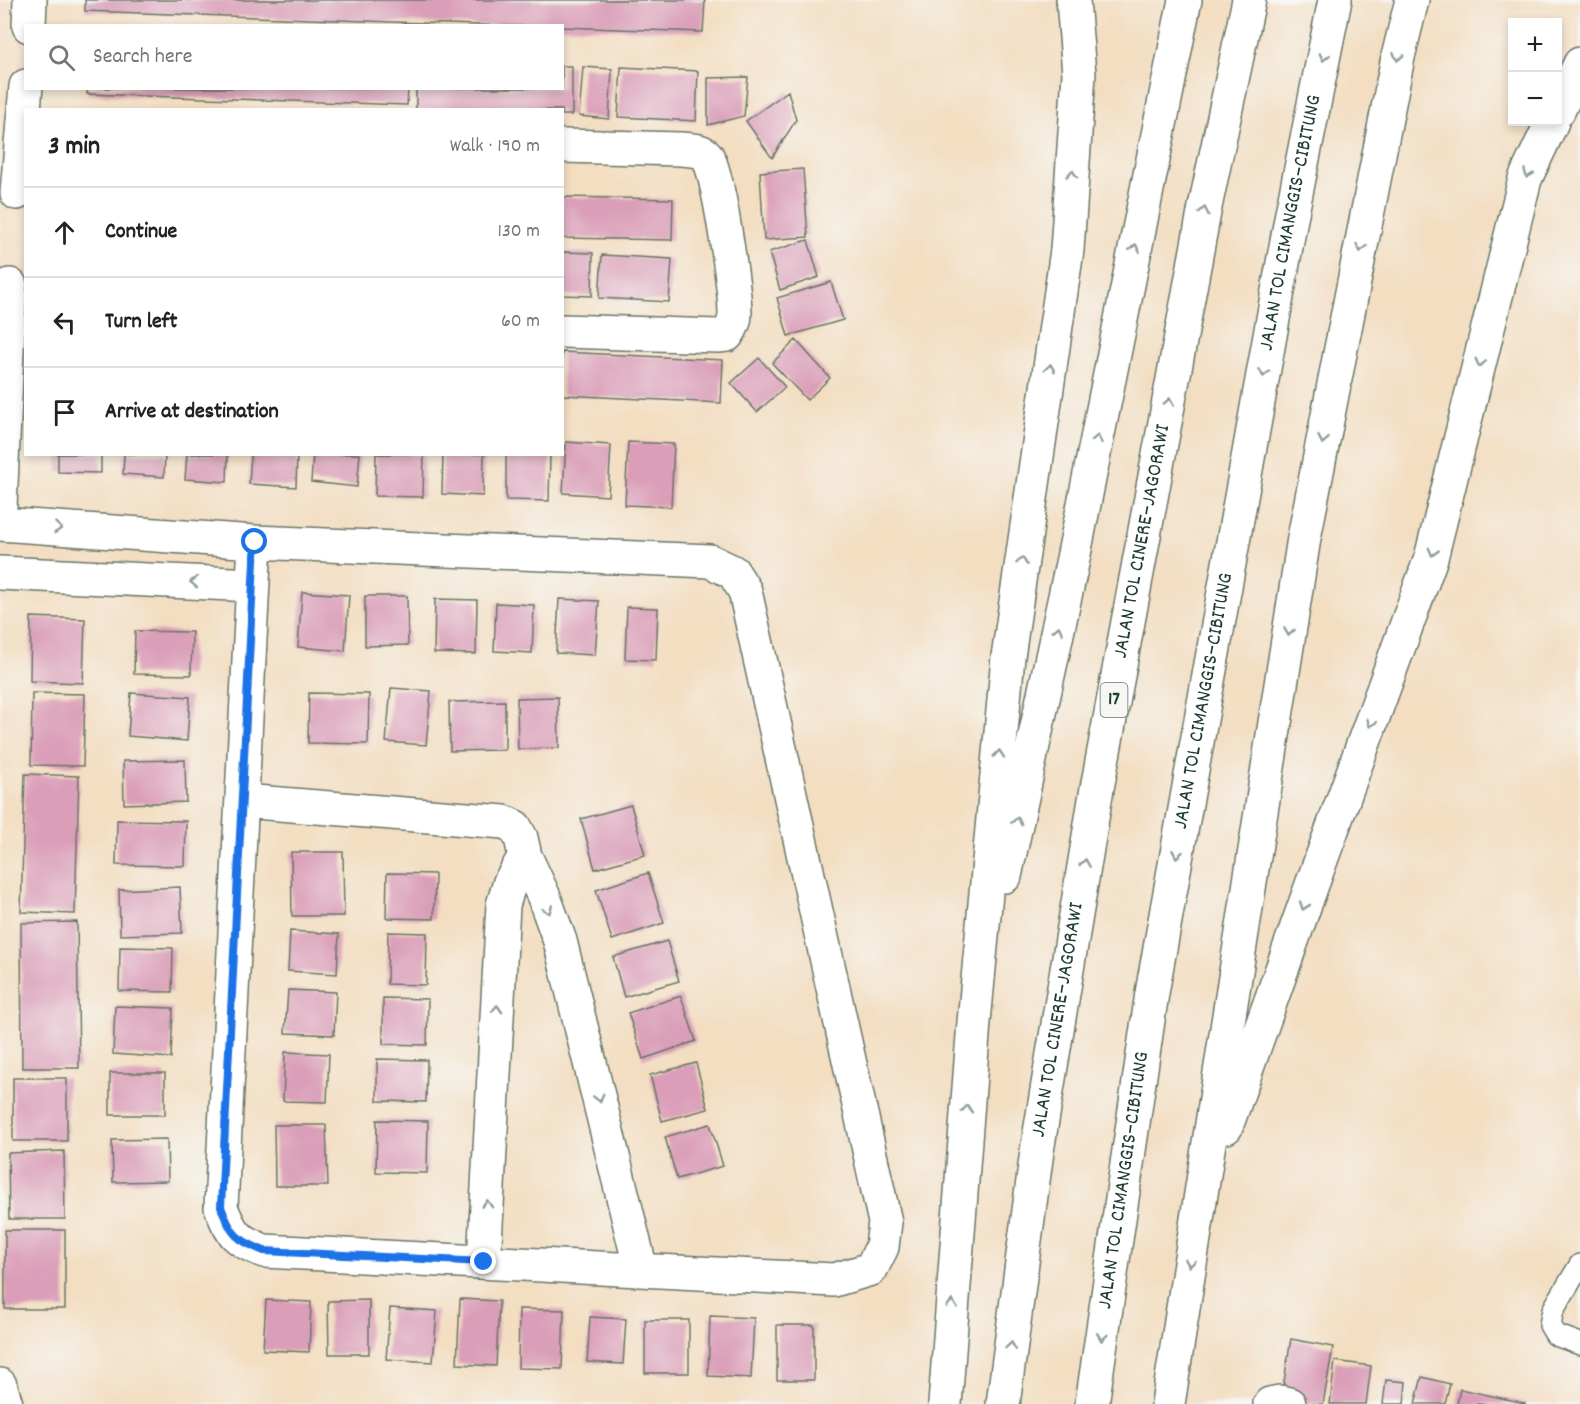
<!DOCTYPE html>
<meta charset="utf-8">
<style>
:root{--surface:#fff;--page:#f2f2f2;--text:#222;--muted:#767676;--line:#e0e0e0}
body{margin:0;font-family:Dekko,sans-serif;background:var(--page);color:var(--text)}
.controls{position:absolute;right:18px;top:18px;display:grid;overflow:hidden;border-radius:0px;box-shadow:0 3px 9px #0003}
.controls button{width:54px;height:54px;display:grid;place-items:center;padding:0;border:0;border-bottom:2px solid var(--line);background:var(--surface);color:var(--text);font:30px sans-serif}
.stop{position:absolute;width:18px;height:18px;margin:-14px;border:4px solid #1a73e8;border-radius:50%;background:#fff}
.stop.end{background:#1a73e8;border-color:#fff;box-shadow:0 2px 6px #0008}
.list{margin:0;padding:0;list-style:none}
h2{display:flex;justify-content:space-between;align-items:center;height:78px;margin:0;padding:0 24px;font-size:26px}
h2 small{font-size:20px;font-weight:400;color:var(--muted)}
.list li{display:grid;grid-template-columns:39px 1fr auto;gap:18px;align-items:center;box-sizing:border-box;height:90px;padding:0 24px;border-top:2px solid var(--line)}
.list b{display:block;font-size:22px;white-space:nowrap}
.list em{font-size:20px;font-style:normal;color:var(--muted)}
.icon{flex:none;width:33px;height:33px;fill:none;stroke:currentColor;stroke-width:2;stroke-linecap:round;stroke-linejoin:round}
.map{position:relative;flex:none;width:1580px;height:1404px;overflow:hidden}
.search{position:absolute;background:var(--surface);box-shadow:0 3px 9px #0003;left:24px;top:24px;width:540px;height:66px;display:flex;align-items:center;gap:15px;box-sizing:border-box;padding:0 21px;border-radius:0px;color:var(--muted);font-size:22px}
.panel{position:absolute;background:var(--surface);box-shadow:0 3px 9px #0003;left:24px;top:108px;width:540px;height:348px;border-radius:0px}
.map>svg:first-child{display:block}
.building{fill:#da9eb8}
.lines{fill:none;stroke-linecap:round;stroke-linejoin:round}
.lane-casing{stroke:#697566;stroke-width:24}
.street-casing{stroke:#697566;stroke-width:36}
.highway-casing{stroke:#697566;stroke-width:36}
.lane{stroke:#fff;stroke-width:21}
.street{stroke:#fff;stroke-width:33}
.highway{stroke:#fff;stroke-width:33}
.oneway{stroke:#8f9e9a}
.route{stroke:#1a73e8;stroke-width:8}
.labels{text-anchor:middle;dominant-baseline:central;stroke-width:4.5;stroke-linejoin:round;paint-order:stroke}
.shield{fill:#f6f6f2;stroke:#60746d;stroke-width:1.5}
.shield-label{font-size:20px;font-weight:bold;fill:#1f3d34}
.street-label{font-size:21px;fill:#1f3d34;stroke:#f6f6f2}
</style>
<div class="map">
<svg width="1580" height="1404" viewBox="0 0 1580 1404">
<rect width="100%" height="100%" fill="#f6f6f2"/>
<filter id="ink" filterUnits="userSpaceOnUse"><feTurbulence type="fractalNoise" baseFrequency=".0167" numOctaves="2"/><feDisplacementMap in="SourceGraphic" scale="12" xChannelSelector="R" yChannelSelector="G"/><feConvolveMatrix kernelMatrix="1 2 1 2 8 2 1 2 1" color-interpolation-filters="sRGB"/></filter>
<filter id="wash" filterUnits="userSpaceOnUse"><feTurbulence type="fractalNoise" baseFrequency=".008" numOctaves="4" result="noise"/><feDisplacementMap in="SourceGraphic" scale="24" xChannelSelector="R" yChannelSelector="G"/><feGaussianBlur stdDeviation="1.35" result="paint"/><feColorMatrix in="noise" values="0 0 0 0 0 0 0 0 0 0 0 0 0 0 0 0 0 1.4 0 .05"/><feComposite in="paint" operator="in"/></filter>
<g filter="url(#wash)">
<rect width="100%" height="100%" fill="#f3dec2"/>
<g id="blocks">
<!-- building -->
<path class="building" d="M85,0H705L703,32L562,27V26H504L85,11Z
M562,66H572V115H562V110H416V88H562Z
M583,67L612,69L609,119L579,116Z
M621,67L698,71L696,121L618,117Z
M748,77L744,116L708,125V78Z
M87,88H408L407,105L87,94Z
M788,91L796,120L772,158L746,121Z
M803,169L808,237L764,240L760,172Z
M562,197L673,199L672,240L562,238Z
M808,240L819,277L780,290L769,252Z
M562,252L593,253L592,296L562,295Z
M602,255L672,259L669,302L599,298Z
M831,282L843,320L788,336L777,298Z
M796,340L830,378L807,400L772,363Z
M562,352L723,360L721,403L562,395Z
M759,358L785,387L757,412L731,383Z
M566,442L611,445L608,496L563,493Z
M628,442L674,444L671,507L625,505Z
M58,454H101V473L58,472Z
M124,454H165L164,477L123,474Z
M187,454H228L227,482L185,479Z
M251,454H297L296,487L249,484Z
M313,454H360L357,487L311,482Z
M376,454H424L423,497L375,496Z
M443,454H484L483,496L442,494Z
M506,454H550L549,501L506,500Z
M302,592L349,595L345,651L298,647Z
M365,596H407L408,645L365,646Z
M435,599L477,600L476,654L434,653Z
M559,599L599,601L595,655L556,653Z
M496,603L534,605L532,653L494,651Z
M627,607L658,608L656,660L625,659Z
M31,617L85,619L83,683L30,681Z
M135,631L192,632L191,675L134,674Z
M391,688L431,691L426,745L386,742Z
M32,693L85,694L83,766L31,765Z
M131,693L190,697L187,741L128,736Z
M309,693L369,694L368,744L308,743Z
M558,697L559,748L518,749L517,698Z
M505,701V750L450,751L449,702Z
M185,760L186,802L124,804L123,761Z
M25,774L79,776L75,914L21,912Z
M631,805L645,855L595,869L581,819Z
M117,820L186,821L185,866L116,865Z
M291,852H343L344,916H292Z
M387,873L435,874L434,919L386,918Z
M648,873L664,923L612,940L596,890Z
M180,887L182,933L120,935L119,890Z
M77,922L79,1068H22L21,923Z
M290,931L339,934L337,974L288,971Z
M388,932L427,933L426,985L387,984Z
M667,941L679,981L624,997L613,957Z
M120,947L173,948L172,992L119,991Z
M288,990L336,992L334,1035L285,1033Z
M681,996L696,1041L643,1059L628,1013Z
M383,998L428,999L427,1045L383,1044Z
M115,1006L173,1008L171,1058L113,1054Z
M285,1052L329,1054L327,1102L283,1101Z
M377,1059L427,1060L426,1102L377,1101Z
M696,1063L708,1109L662,1121L650,1075Z
M110,1073H165V1115H110Z
M13,1078H67V1141H13Z
M377,1120L428,1121L427,1173L376,1172Z
M710,1124L723,1166L677,1179L665,1137Z
M274,1125H326L328,1186H275Z
M167,1139L168,1181L113,1182L112,1140Z
M64,1151L65,1219H9L8,1153Z
M5,1230H65V1309H5Z
M460,1299L499,1301L496,1366L457,1364Z
M266,1300L311,1302L309,1352L263,1350Z
M369,1300V1354H329L328,1301Z
M390,1308L437,1311L433,1362L386,1359Z
M519,1309L564,1310L562,1369L518,1368Z
M710,1316L754,1318L751,1378L708,1376Z
M590,1317L626,1319L623,1364L587,1362Z
M645,1320H689V1373H645Z
M777,1325H814V1380H777Z
M1291,1339L1333,1347L1323,1404H1308L1281,1400Z
M1335,1361L1371,1366L1366,1404H1330Z
M1422,1377L1450,1384L1445,1404H1415Z
M1386,1380L1406,1382L1404,1404H1383Z
M1460,1389L1525,1403V1404H1457Z"/>
</g>
</g>
<g filter="url(#ink)">
<use href="#blocks" fill-opacity="0" stroke="#697566" stroke-width="1.5"/>
<g class="lines">
<defs>
<path id="lane" d="M1580,1265L1553,1310L1550,1325L1556,1335L1580,1344"/>
<path id="street" d="M29,26L30,0
M562,146L681,149C690,150 701,149 707,156C718,168 735,292 735,314C735,322 732,328 727,335L718,336L562,331
M17,193L26,86
M0,507L10,285
M0,524L255,542
M255,542L710,561L733,572L745,591L885,1222L882,1247L871,1269L834,1280L264,1251C236,1239 232,1236 221,1207Z
M0,573L253,585
M242,801L504,822L515,827L521,838L525,856L544,897L560,941L641,1270
M484,1262L503,905L510,882L525,856
M0,1385L6,1404
M1270,1404L1280,1402L1289,1404"/>
<g id="highway">
<path d="M1558,111L1580,64"/>
<path d="M1005,876L1073,559L1185,0"/>
<path d="M1226,1127L1309,893L1431,558L1525,179L1552,122"/>
<path d="M945,1404L974,1022L1008,657L1067,250L1079,74L1073,0"/>
<path id="s1" d="M1003,1404L1037,1151L1096,794L1205,207L1249,0"/>
<path id="s2" d="M1092,1404L1152,993L1292,213L1335,0"/>
<path d="M1168,1404L1304,538L1398,57L1412,0"/>
</g>
</defs>
<!-- lane casing -->
<use href="#lane" class="lane-casing"/>
<!-- street casing -->
<use href="#street" class="street-casing"/>
<!-- highway casing -->
<use href="#highway" class="highway-casing"/>
<!-- lane -->
<use href="#lane" class="lane"/>
<!-- street -->
<use href="#street" class="street"/>
<!-- highway -->
<use href="#highway" class="highway"/>
</g>
<!-- one-way arrows -->
<defs><path id="oneway-chevron" d="M-2-3.5L2.5 0L-2 3.5" fill="none" stroke-width="1.6" stroke-linecap="round" stroke-linejoin="round" transform="scale(1.5)"/></defs>
<g class="oneway">
<use href="#oneway-chevron" transform="translate(1324 57) rotate(101)"/>
<use href="#oneway-chevron" transform="translate(1398 57) rotate(102)"/>
<use href="#oneway-chevron" transform="translate(1072 174) rotate(-86)"/>
<use href="#oneway-chevron" transform="translate(1528 174) rotate(113)"/>
<use href="#oneway-chevron" transform="translate(1204 211) rotate(-79)"/>
<use href="#oneway-chevron" transform="translate(1135 248) rotate(-79)"/>
<use href="#oneway-chevron" transform="translate(1361 248) rotate(101)"/>
<use href="#oneway-chevron" transform="translate(1480 363) rotate(104)"/>
<use href="#oneway-chevron" transform="translate(1050 368) rotate(-82)"/>
<use href="#oneway-chevron" transform="translate(1264 373) rotate(100)"/>
<use href="#oneway-chevron" transform="translate(1169 402) rotate(-80)"/>
<use href="#oneway-chevron" transform="translate(1097 439) rotate(-79)"/>
<use href="#oneway-chevron" transform="translate(1323 440) rotate(101)"/>
<use href="#oneway-chevron" transform="translate(58 528) rotate(4)"/>
<use href="#oneway-chevron" transform="translate(1433 552) rotate(105)"/>
<use href="#oneway-chevron" transform="translate(1022 561) rotate(-82)"/>
<use href="#oneway-chevron" transform="translate(194 582) rotate(-177)"/>
<use href="#oneway-chevron" transform="translate(1058 630) rotate(-78)"/>
<use href="#oneway-chevron" transform="translate(1289 632) rotate(99)"/>
<use href="#oneway-chevron" transform="translate(1371 723) rotate(110)"/>
<use href="#oneway-chevron" transform="translate(999 754) rotate(-85)"/>
<use href="#oneway-chevron" transform="translate(1017 821) rotate(-78)"/>
<use href="#oneway-chevron" transform="translate(1177 854) rotate(100)"/>
<use href="#oneway-chevron" transform="translate(1085 863) rotate(-81)"/>
<use href="#oneway-chevron" transform="translate(1304 906) rotate(109)"/>
<use href="#oneway-chevron" transform="translate(548 910) rotate(70)"/>
<use href="#oneway-chevron" transform="translate(497 1009) rotate(-87)"/>
<use href="#oneway-chevron" transform="translate(599 1098) rotate(76)"/>
<use href="#oneway-chevron" transform="translate(967 1109) rotate(-86)"/>
<use href="#oneway-chevron" transform="translate(487 1204) rotate(-87)"/>
<use href="#oneway-chevron" transform="translate(1190 1263) rotate(99)"/>
<use href="#oneway-chevron" transform="translate(952 1304) rotate(-86)"/>
<use href="#oneway-chevron" transform="translate(1102 1337) rotate(98)"/>
<use href="#oneway-chevron" transform="translate(1011 1346) rotate(-82)"/>
</g>
</g>
<g class="lines" filter="url(#ink)">
<!-- route -->
<path class="route" d="M255,542L221,1207C232,1236 236,1239 264,1251L484,1262"/>
</g>
<g class="labels">
<!-- shield labels -->
<rect class="shield" x="1100.5" y="683" width="27" height="34" rx="4.5"/>
<g class="shield-label">
<text x="1114" y="700">17</text>
</g>
<!-- street labels -->
<g class="street-label">
<text stroke="none"><textPath href="#s2" startOffset="1198">JALAN TOL CIMANGGIS–CIBITUNG</textPath></text>
<text stroke="none"><textPath href="#s1" startOffset="874">JALAN TOL CINERE–JAGORAWI</textPath></text>
<text stroke="none"><textPath href="#s2" startOffset="712">JALAN TOL CIMANGGIS–CIBITUNG</textPath></text>
<text stroke="none"><textPath href="#s1" startOffset="388">JALAN TOL CINERE–JAGORAWI</textPath></text>
<text stroke="none"><textPath href="#s2" startOffset="226">JALAN TOL CIMANGGIS–CIBITUNG</textPath></text>
</g>
</g>
</svg>
<div class="controls">
<button>+</button>
<button>−</button>
</div>
<div class="stop" style="left:255px;top:542px"></div>
<div class="stop end" style="left:484px;top:1262px"></div>
<div class="search"><svg class="icon" aria-label="search" viewBox="0 0 24 24"><circle cx="10" cy="10" r="6"/><path d="M15 15l6 6"/></svg>Search here</div>
<section class="panel">
<h2>3 min<small>Walk · 190 m</small></h2>
<ul class="list">
<li><svg class="icon" aria-label="ahead" viewBox="0 0 24 24"><path d="M12 20V5M6 11l6-6 6 6"/></svg><div><b>Continue</b></div><em>130 m</em></li>
<li><svg class="icon" aria-label="left" viewBox="0 0 24 24"><path d="M17 20v-9H6M10 6l-5 5 5 5"/></svg><div><b>Turn left</b></div><em>60 m</em></li>
<li><svg class="icon" aria-label="arrive" viewBox="0 0 24 24"><path d="M6 21V4h12l-3 4 3 4H6"/></svg><div><b>Arrive at destination</b></div></li>
</ul>
</section>
</div>
